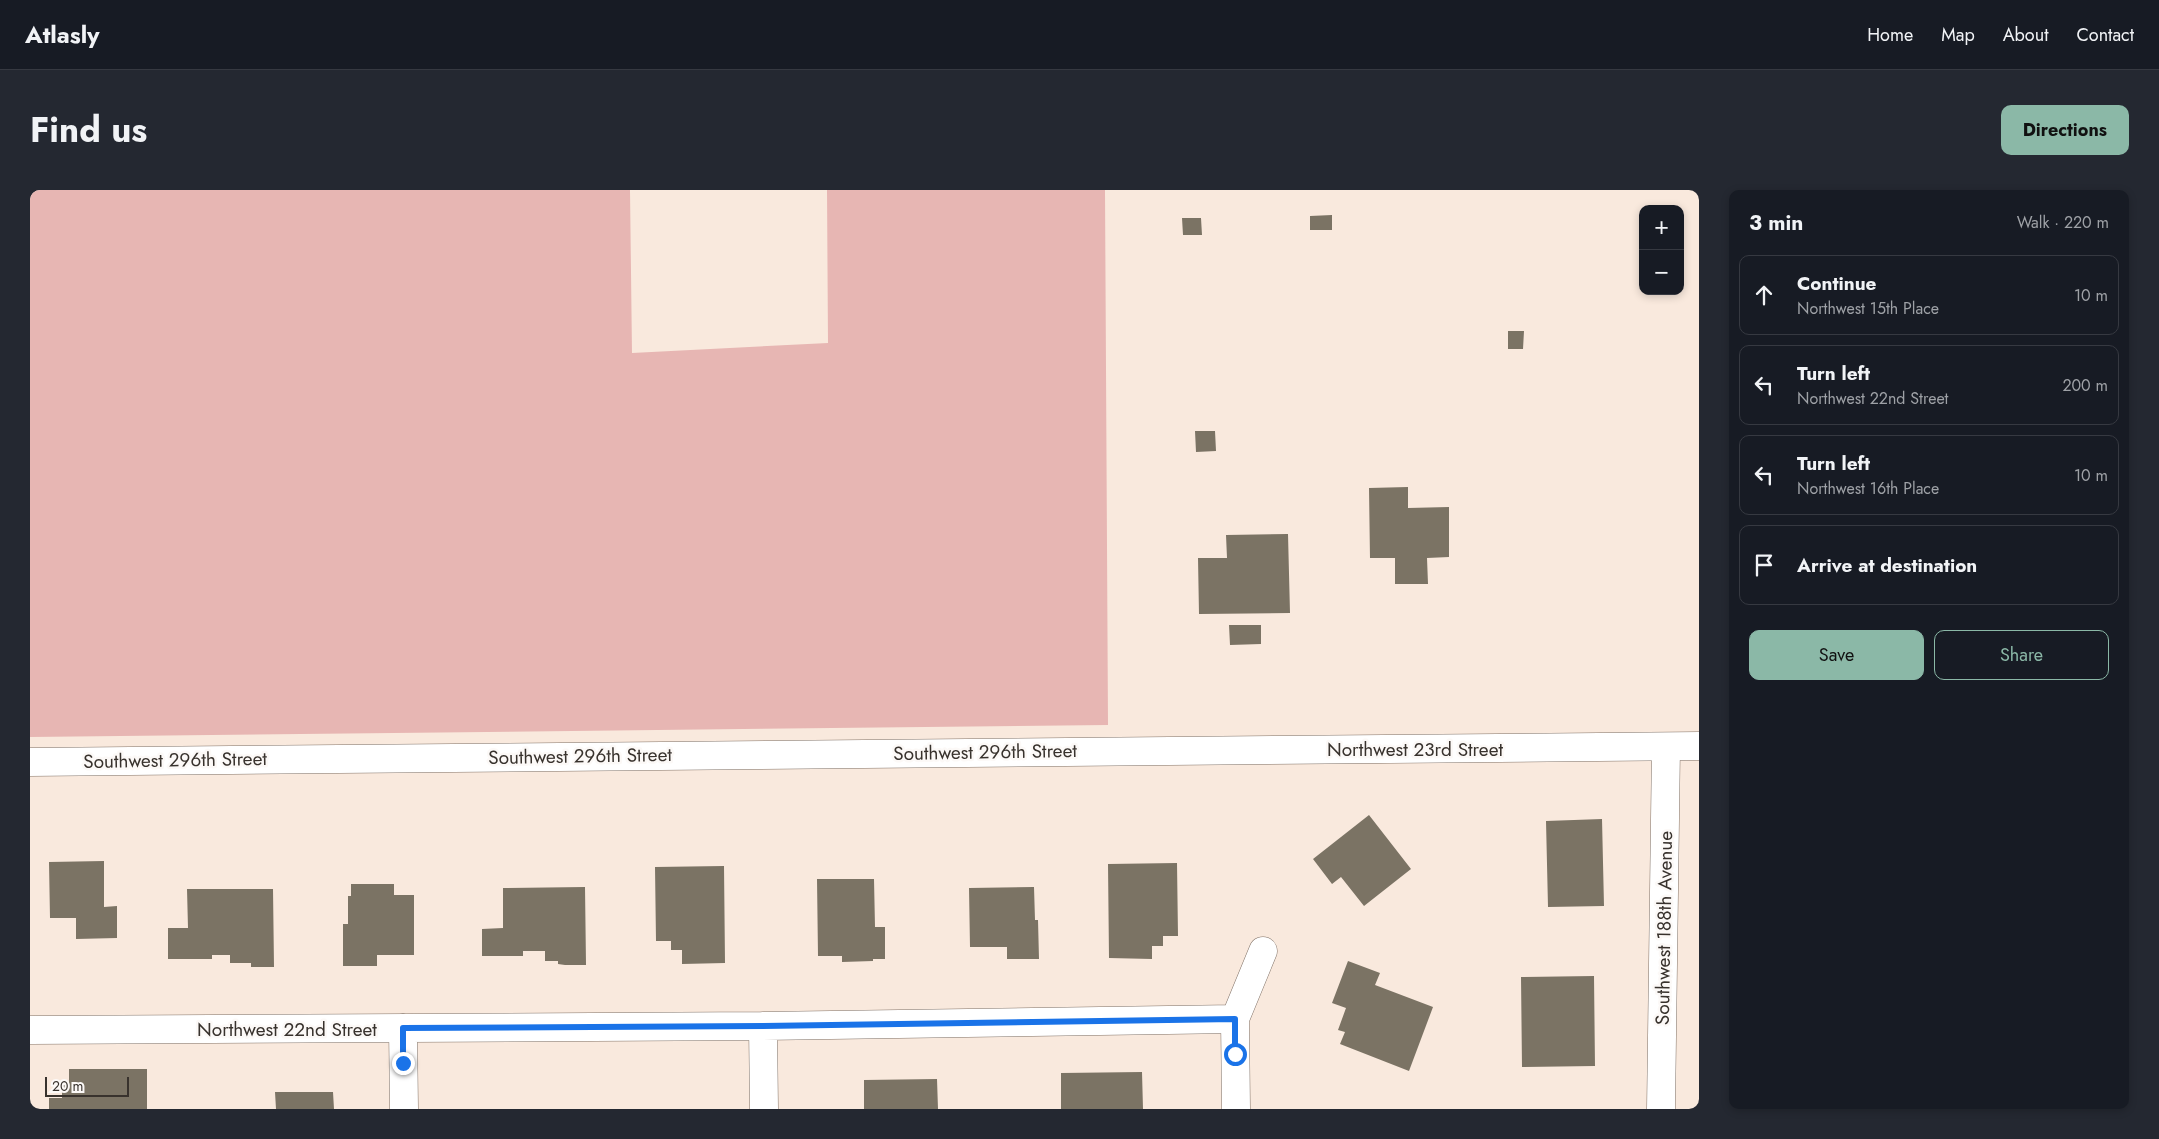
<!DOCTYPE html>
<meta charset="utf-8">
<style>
:root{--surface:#171b24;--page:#242831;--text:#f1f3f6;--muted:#9ea1a6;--line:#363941;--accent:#8bb8a7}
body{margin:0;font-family:Jost,sans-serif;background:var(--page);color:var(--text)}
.controls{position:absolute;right:15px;top:15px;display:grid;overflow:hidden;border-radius:10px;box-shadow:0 2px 8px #0003}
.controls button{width:45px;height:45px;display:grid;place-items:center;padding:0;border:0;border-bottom:1px solid var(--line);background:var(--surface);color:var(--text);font:25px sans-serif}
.scale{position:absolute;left:15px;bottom:12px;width:84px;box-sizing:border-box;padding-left:5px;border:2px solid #38322d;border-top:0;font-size:14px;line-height:18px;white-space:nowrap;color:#38322d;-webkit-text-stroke:4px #fcf9f7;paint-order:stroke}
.stop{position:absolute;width:15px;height:15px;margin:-11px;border:4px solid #1a73e8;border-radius:50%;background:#fff}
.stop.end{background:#1a73e8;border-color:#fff;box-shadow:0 1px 5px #0008}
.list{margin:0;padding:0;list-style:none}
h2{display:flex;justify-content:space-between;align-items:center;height:65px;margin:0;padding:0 20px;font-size:21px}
h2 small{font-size:16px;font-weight:400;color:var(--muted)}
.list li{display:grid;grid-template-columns:32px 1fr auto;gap:15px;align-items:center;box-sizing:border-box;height:80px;margin:0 10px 10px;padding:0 10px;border:1px solid var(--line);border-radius:10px}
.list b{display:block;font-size:19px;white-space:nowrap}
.list p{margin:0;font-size:16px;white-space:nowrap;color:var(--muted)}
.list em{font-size:16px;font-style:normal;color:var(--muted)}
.actions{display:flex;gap:10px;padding:15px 20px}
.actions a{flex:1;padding:11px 0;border:1px solid var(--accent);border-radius:10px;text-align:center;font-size:18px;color:var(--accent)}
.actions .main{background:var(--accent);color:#111}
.icon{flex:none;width:28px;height:28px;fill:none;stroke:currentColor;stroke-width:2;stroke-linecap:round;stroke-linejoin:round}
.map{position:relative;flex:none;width:1669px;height:919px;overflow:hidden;border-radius:10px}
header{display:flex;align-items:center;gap:30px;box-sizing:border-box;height:70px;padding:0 25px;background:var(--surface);border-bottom:1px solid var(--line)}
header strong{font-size:24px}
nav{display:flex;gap:28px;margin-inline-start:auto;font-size:18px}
.intro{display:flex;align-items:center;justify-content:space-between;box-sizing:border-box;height:120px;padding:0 30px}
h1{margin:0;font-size:35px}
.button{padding:12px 22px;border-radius:10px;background:var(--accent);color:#111;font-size:18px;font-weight:700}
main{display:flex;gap:30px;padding:0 30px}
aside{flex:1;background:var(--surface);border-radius:10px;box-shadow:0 2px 8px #0003}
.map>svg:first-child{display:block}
.green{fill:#e7b6b3}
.building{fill:#7b7364}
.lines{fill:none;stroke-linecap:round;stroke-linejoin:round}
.street-casing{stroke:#807267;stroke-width:29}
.secondary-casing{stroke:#807267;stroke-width:29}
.street{stroke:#fff;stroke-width:28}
.secondary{stroke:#fff;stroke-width:28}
.route{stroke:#1a73e8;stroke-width:6}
.labels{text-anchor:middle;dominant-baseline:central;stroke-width:5;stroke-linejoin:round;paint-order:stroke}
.street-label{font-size:19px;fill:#38322d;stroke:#fcf9f7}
</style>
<header>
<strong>Atlasly</strong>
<nav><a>Home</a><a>Map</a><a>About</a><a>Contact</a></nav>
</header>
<div class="intro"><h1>Find us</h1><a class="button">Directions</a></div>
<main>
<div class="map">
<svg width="1669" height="919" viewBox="0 0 1669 919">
<rect width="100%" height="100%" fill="#f9e9dd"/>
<!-- green -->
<path class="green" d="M0,0H600L602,163L798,153L797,0H1075L1078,535L0,547Z"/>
<!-- building -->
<path class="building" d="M1302,25V40H1280V26Z
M1152,28H1171L1172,45H1153Z
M1478,141H1494L1493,159H1478Z
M1165,241H1185L1186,261L1166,262Z
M1378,297V318L1419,317V367L1397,368L1398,394H1365V368H1340L1339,298Z
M1258,344L1260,423L1169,424L1168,368H1197L1196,345Z
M1199,435H1231V454L1200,455Z
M1339,625L1381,679L1334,716L1311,687L1302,694L1283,669Z
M1572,629L1574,716L1518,717L1516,631Z
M74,671V717L87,716V748L46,749V728H20L19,672Z
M1147,673L1148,746H1133V756H1122V769L1079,768L1078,674Z
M694,676L695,773L652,774V760H641V751H626L625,677Z
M787,689H844L845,737H855V769H843V771L812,772V766H788Z
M321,694H364V705H384V765H347V776H313V734H318V706H321Z
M555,697L556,775H535L528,774V771H515V761H493V766H452V739L473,738V698Z
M1004,697L1005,730H1008L1009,769H977V757H940L939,698Z
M157,699H243L244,777H221V773H200V765H182V769H138V738H158Z
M1318,771L1350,783L1345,795L1403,817L1379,881L1310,854L1315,842L1308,840L1316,818L1302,813Z
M1564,786L1565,876L1492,877L1491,787Z
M39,879H117V919H19V908H32V895H39Z
M1112,882L1113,919H1031V883Z
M907,889L908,919H834V890Z
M245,902H303L304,919H246Z"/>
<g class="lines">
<defs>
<path id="street" d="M733,836L734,919
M373,838L374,919
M0,840L733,836L1205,829
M1206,919L1205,829L1233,761
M1631,919L1636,557"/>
<path id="secondary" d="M0,572L1669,556"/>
</defs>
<!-- street casing -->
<use href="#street" class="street-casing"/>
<!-- secondary casing -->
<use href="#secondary" class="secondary-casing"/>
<!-- street -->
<use href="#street" class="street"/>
<!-- secondary -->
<use href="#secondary" class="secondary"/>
</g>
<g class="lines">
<!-- route -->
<path class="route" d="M373,873V838L733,836L1205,829V864"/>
</g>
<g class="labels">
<!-- street labels -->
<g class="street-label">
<text x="1385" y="559">Northwest 23rd Street</text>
<text transform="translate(955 562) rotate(-1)">Southwest 296th Street</text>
<text transform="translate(550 566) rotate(-1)">Southwest 296th Street</text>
<text transform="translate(145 570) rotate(-1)">Southwest 296th Street</text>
<text transform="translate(1634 738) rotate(-89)">Southwest 188th Avenue</text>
<text x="257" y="839">Northwest 22nd Street</text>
</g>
</g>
</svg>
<div class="controls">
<button>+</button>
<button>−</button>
</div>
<div class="scale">20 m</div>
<div class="stop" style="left:1205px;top:864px"></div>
<div class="stop end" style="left:373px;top:873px"></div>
</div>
<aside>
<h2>3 min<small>Walk · 220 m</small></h2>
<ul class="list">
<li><svg class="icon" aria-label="ahead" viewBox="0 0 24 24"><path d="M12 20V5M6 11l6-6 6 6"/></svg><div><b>Continue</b><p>Northwest 15th Place</p></div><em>10 m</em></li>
<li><svg class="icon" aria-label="left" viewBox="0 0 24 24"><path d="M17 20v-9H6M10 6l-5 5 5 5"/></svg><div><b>Turn left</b><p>Northwest 22nd Street</p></div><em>200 m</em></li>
<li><svg class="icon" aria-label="left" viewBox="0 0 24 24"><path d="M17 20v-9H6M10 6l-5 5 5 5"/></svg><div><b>Turn left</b><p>Northwest 16th Place</p></div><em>10 m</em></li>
<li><svg class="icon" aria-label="arrive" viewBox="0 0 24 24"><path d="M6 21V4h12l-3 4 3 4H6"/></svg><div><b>Arrive at destination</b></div></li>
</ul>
<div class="actions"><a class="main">Save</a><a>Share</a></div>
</aside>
</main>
